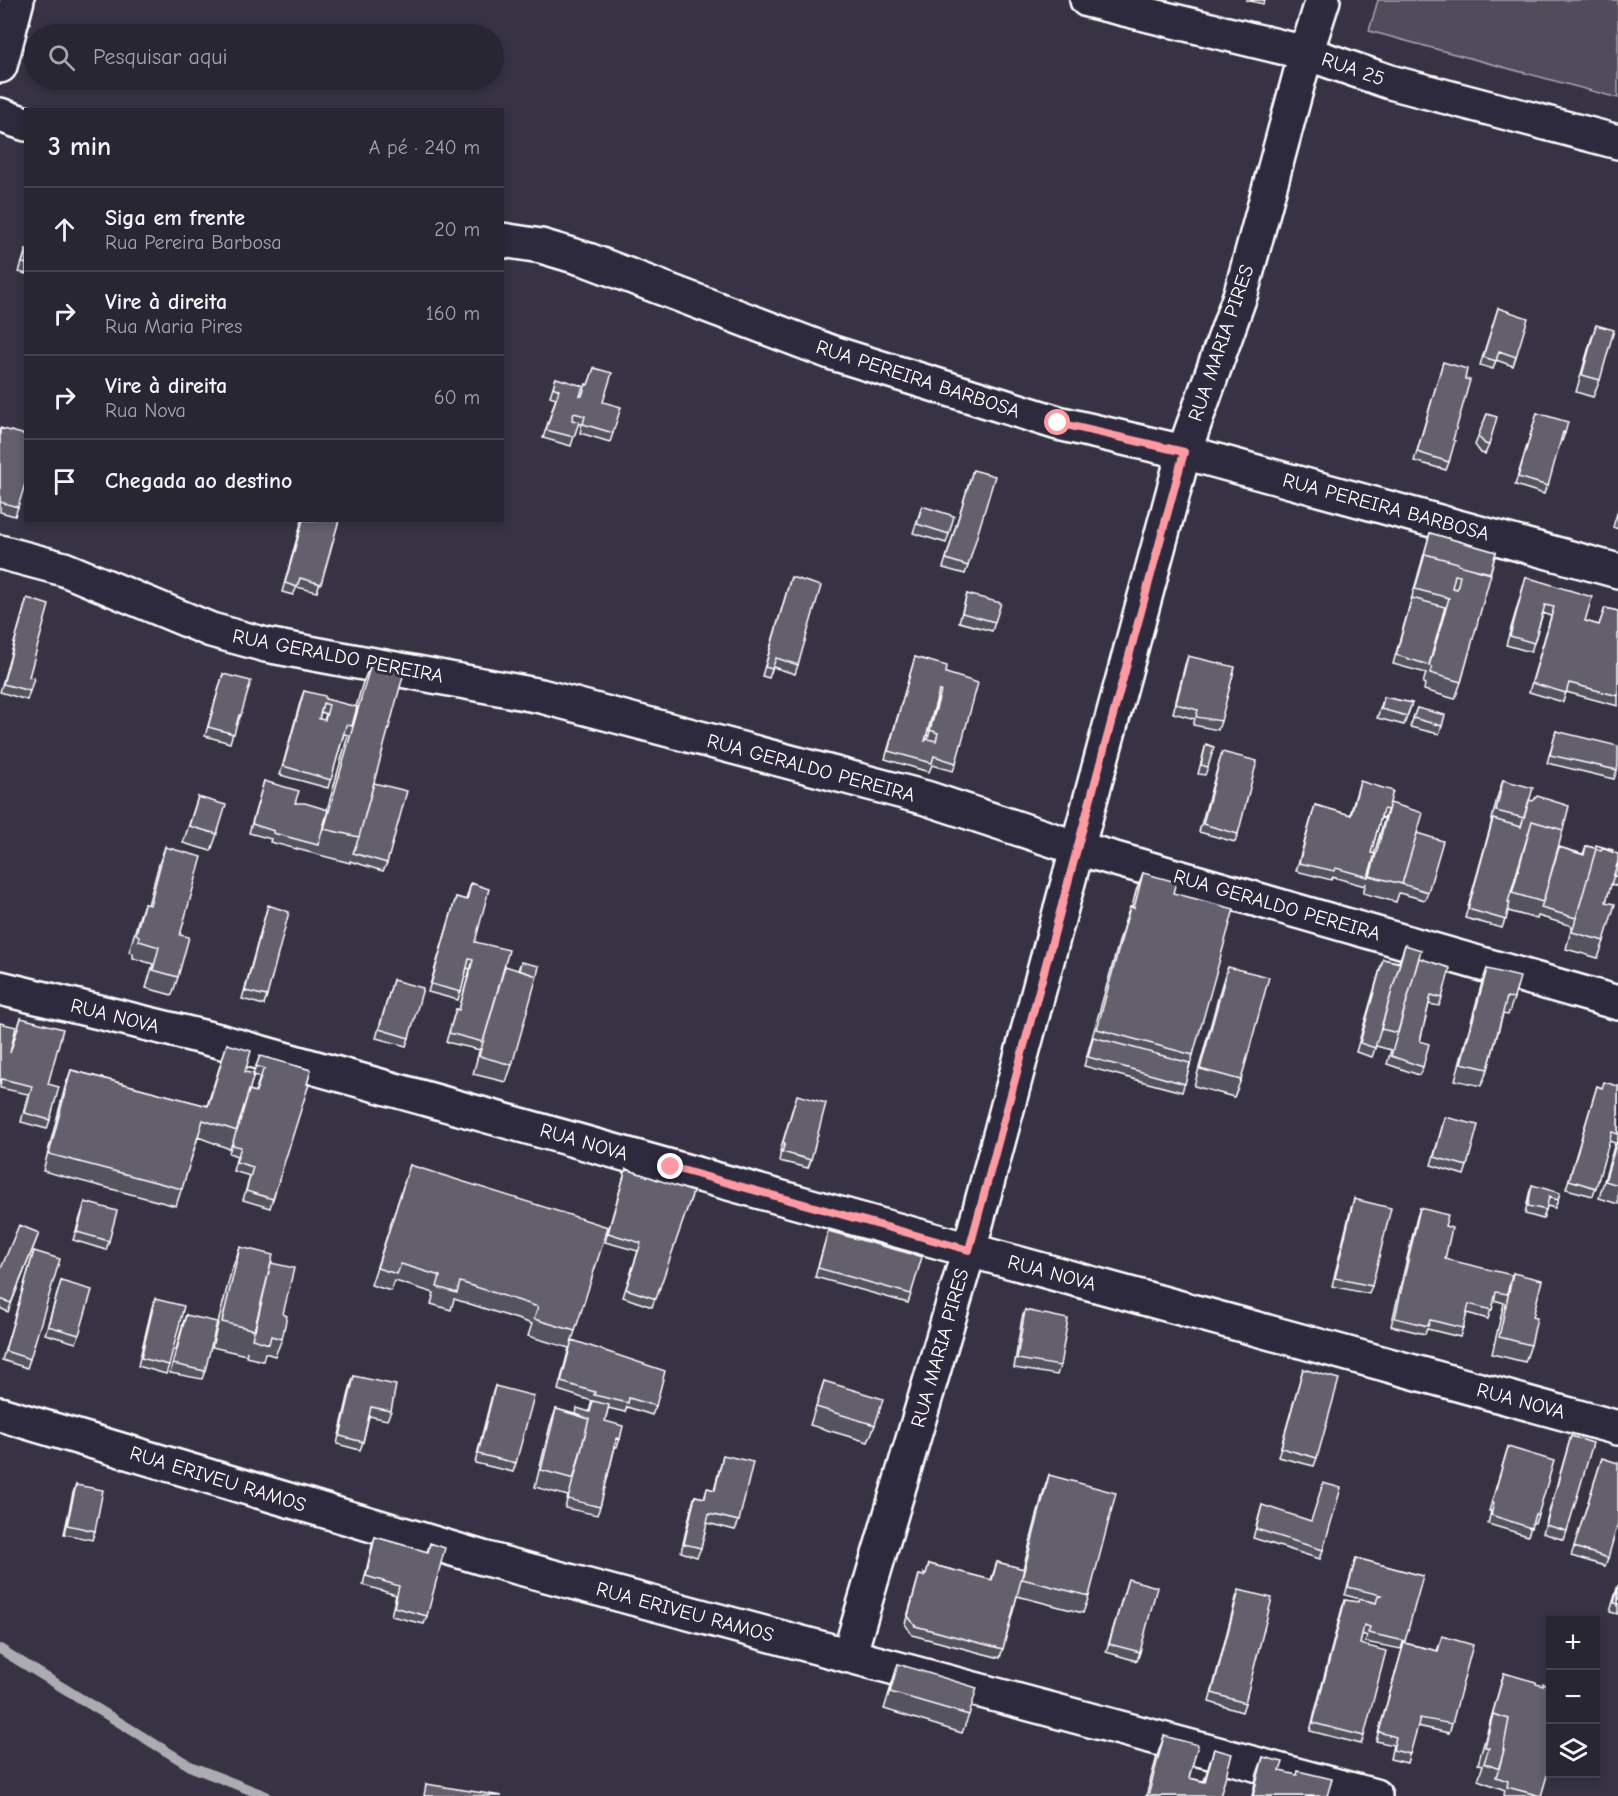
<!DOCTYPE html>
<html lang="pt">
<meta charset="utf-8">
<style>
:root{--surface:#292634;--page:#353240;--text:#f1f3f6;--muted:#a5a5ac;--line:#45434f}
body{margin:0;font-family:"Comic Neue",sans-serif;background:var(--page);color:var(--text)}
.controls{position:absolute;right:18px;bottom:18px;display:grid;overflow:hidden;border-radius:0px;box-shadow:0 3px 9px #0003}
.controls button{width:54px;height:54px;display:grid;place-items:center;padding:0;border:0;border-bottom:2px solid var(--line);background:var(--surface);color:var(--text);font:30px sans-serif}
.stop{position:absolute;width:18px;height:18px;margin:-14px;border:4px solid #ff9aa2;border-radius:50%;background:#fff}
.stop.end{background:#ff9aa2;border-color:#fff;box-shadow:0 2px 6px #0008}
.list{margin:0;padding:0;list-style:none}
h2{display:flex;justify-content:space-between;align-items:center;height:78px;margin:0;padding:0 24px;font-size:26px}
h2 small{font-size:20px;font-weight:400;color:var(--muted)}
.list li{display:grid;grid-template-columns:39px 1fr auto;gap:18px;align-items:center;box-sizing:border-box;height:84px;padding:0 24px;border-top:2px solid var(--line)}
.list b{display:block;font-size:22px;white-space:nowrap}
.list p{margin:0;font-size:20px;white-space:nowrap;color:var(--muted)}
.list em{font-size:20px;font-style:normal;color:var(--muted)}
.icon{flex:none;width:33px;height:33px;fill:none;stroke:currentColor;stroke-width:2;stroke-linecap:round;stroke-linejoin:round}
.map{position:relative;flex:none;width:1618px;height:1796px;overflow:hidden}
.search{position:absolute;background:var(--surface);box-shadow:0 3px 9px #0003;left:24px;top:24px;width:480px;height:66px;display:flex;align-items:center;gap:15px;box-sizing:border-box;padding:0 21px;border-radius:33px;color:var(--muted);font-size:22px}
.panel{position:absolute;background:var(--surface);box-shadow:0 3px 9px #0003;left:24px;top:108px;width:480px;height:414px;border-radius:0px}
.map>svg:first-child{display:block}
.green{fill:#514c5c;stroke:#a8a6ae;stroke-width:1.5}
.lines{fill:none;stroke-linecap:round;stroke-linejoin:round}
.stream{stroke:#adabb2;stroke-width:10}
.minor-casing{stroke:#fff;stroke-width:38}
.minor{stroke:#2f2a3d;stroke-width:33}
.wall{fill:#55525e;stroke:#fff;stroke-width:1.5;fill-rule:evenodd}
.building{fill:#635f6d;stroke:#fff;stroke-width:1.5;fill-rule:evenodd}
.route{stroke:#ff9aa2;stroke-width:8}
.labels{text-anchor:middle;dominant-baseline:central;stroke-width:6;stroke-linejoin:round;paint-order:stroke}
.street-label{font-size:20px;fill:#fff;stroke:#2f2a3d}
</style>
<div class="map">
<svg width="1618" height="1796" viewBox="0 0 1618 1796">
<rect width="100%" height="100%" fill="#373345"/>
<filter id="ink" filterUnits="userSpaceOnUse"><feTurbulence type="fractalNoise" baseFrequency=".0167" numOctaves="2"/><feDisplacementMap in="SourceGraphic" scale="12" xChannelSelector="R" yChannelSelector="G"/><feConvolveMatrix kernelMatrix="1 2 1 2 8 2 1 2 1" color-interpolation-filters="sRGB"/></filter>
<g filter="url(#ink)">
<!-- green -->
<path class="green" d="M1378,0H1618V98L1369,31Z"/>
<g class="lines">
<!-- stream -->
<path class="stream" d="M0,1649L192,1767L266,1796"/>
<defs>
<path id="minor" d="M1087,0L1306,53L1390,82L1618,142
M0,66L17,0
M0,115L26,124
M502,240L541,246L588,260L833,353L1058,423L1184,452L1618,571
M0,552L64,569L211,630L266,645L541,696L926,798L1077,848L1618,1003
M0,988L219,1041L969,1250L1618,1428
M0,1414L483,1558L1375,1796
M849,1656L969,1250L1184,452L1241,293L1306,53L1323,0"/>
</defs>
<!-- minor casing -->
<use href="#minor" class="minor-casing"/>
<!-- minor -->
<use href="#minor" class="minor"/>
</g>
<!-- wall -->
<path class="wall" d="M1246,0H1265L1263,4Z
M26,249V274L19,272Z
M1498,308L1516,357L1513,366L1496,360L1493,369L1480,365Z
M1596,325L1600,380L1593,397L1576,392L1590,343Z
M1443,362L1453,440L1449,462L1446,470L1414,461Z
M594,368L603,402L613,433L610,442L580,433L582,424L578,423L571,446L543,438L556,398L550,396L556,378L582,396L586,384L588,385Z
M1537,413L1565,433L1562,441H1560L1544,494L1515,485Z
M1487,414L1489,445L1485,454L1481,453L1475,445Z
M0,428L18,507L15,516L0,512Z
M973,470L968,566L965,574L943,568Z
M922,506L949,534L946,543L913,533Z
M1618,510V529L1613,527Z
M302,520H339L317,592L297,587L293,595L282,592Z
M1430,533L1496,552L1461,682L1455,699L1424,690L1425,684L1423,683L1426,673L1393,664Z
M791,577L798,665L795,674L773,667L769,678L762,676Z
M1526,577L1585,621L1599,625L1605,608L1618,611V706L1566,692L1563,702L1529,692L1551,616L1543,613L1531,652L1506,645Z
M967,594L995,622L992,631L959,622Z
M27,598L29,677L30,691L27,700L0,692Z
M1188,656L1221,721L1218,730L1193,725L1195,719L1173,713L1185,665Z
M915,657L946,673L956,763L953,771L932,765L929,772L885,759ZM937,699H938L928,739L925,741Z
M372,660L374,783L387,863L383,871L350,861V863L270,842L271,839L249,833L264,781L295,803L327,810L348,735L344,734L328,788L280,775L301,699L304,691L325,699L356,707L362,685ZM321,712L326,714L324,720L319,719Z
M223,674L241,715L237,724L236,723L230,743L205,736Z
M1384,697L1412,703L1404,725L1377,718Z
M1417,708L1442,726L1439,734L1410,727Z
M1556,731L1617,770L1614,779L1547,763Z
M1206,744L1208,767L1205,775L1198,774Z
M1222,752L1238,834L1235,842L1199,832Z
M1503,780L1529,800L1559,847L1583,854L1586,846L1612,852L1617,865H1618V886L1611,884L1606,902L1604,941L1598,958L1566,949L1572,926L1538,916L1537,919L1508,911L1502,928L1465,918L1490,828L1497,798Z
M1360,781L1388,810L1384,818L1381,817L1371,853L1374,854L1384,820L1390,803L1417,833L1428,892L1425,900L1399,893L1396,902L1363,893L1366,883L1365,886L1333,877L1331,880L1296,871L1315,805L1350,815Z
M198,797L217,834L211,851L183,843Z
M165,847L180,935L178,977L172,995L146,988L153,964L133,958V953L129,952L138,921L144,904L148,905L159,864Z
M1143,873L1173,893L1193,1055L1182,1092L1084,1066L1124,924L1130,907H1132L1136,891Z
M471,883L475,942L503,972L518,970L521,962L512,1065L506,1082L473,1074L480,1048V1050L446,1042L456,1009L459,1010L470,969L467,968L458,1000L428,992L456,897L466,900Z
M268,905L267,996L264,1005L242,999Z
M1405,945L1419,958L1442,998L1439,1006L1429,1004L1420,1041L1423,1067L1419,1075L1387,1064L1391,1050L1376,1046L1372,1057L1356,1052L1383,959L1399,962Z
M1228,967L1241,1080L1234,1097L1194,1086L1222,984Z
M1487,969L1514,998L1508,1015L1503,1014L1488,1069L1481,1086L1455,1080L1481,986Z
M393,980L409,1038L406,1046L376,1038Z
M21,1018L48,1084L50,1120L47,1129L21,1122L28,1094L0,1088V1023L12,1046Z
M227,1044L245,1072L253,1074L260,1056L311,1070L270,1208L243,1200L250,1176L233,1171L237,1156L229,1153L232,1143L230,1149L198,1137L176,1206L43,1171L65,1087L71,1070L207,1106ZM254,1075L260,1077L255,1092L249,1090Z
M1597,1086L1602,1088L1618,1086V1204L1599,1198L1615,1143L1609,1141L1593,1196L1566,1189Z
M794,1104L811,1160L808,1168L779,1161L781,1151H780Z
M1445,1117L1467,1166L1464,1175L1431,1165Z
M410,1165L575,1331L572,1340L656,1406L652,1415L627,1407L625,1412L608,1408L605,1421L620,1439L617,1447H615L600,1507L597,1515L565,1508L568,1496L535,1487L550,1426L556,1409L575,1414L589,1412L591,1404L592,1401L558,1390L569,1348L528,1336L532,1324L514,1318L454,1299L451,1310L431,1304L434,1293L395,1281L391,1291L371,1285Z
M626,1169L693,1192L652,1307L623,1297L638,1251L605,1242Z
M1532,1185L1558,1200L1555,1208L1547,1206L1543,1219L1525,1214L1529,1194Z
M1354,1199L1372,1286L1369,1294L1332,1286L1351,1208Z
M85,1202L109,1241L106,1250L73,1240Z
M1420,1208L1445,1226V1259L1510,1281L1513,1273L1533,1317L1531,1345L1525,1362L1492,1354L1504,1303L1494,1300L1488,1319L1467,1313L1460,1337L1427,1329L1425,1334L1391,1326L1417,1217Z
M828,1231L911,1294L908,1303L815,1277Z
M39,1233L8,1312L0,1308V1271Z
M240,1247L271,1263L282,1339L275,1356L265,1353L263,1361L246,1357L247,1351L246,1355L212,1347L231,1272Z
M34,1251L30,1359L27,1368L2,1360Z
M61,1281L79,1335L76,1343L45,1334Z
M155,1299L169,1365L166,1374L138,1366L152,1307Z
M1025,1310L1060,1366L1057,1375L1014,1368L1022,1318Z
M186,1315L205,1371L202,1379L170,1373L183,1323Z
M1303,1369L1317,1458L1314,1466L1278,1457Z
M354,1376L391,1411L387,1420L369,1416L363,1442L360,1450L337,1444L351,1384Z
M824,1381L875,1425L868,1442L810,1425Z
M495,1386L516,1463L513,1472L475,1463L492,1395Z
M1571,1436L1567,1531L1564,1540L1543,1533Z
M1508,1447L1538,1515L1535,1523H1532L1528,1536L1488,1524L1491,1511H1489Z
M723,1455L739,1521L735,1530L707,1523L701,1548L697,1557L681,1552L692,1505L695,1496L704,1498L707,1488L714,1490Z
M1602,1458L1608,1558L1605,1566L1571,1556Z
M1049,1475L1089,1596L1083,1613L1017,1596L1000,1658L912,1635L905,1624L919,1575L923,1576L926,1574L929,1564L991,1580L997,1562L1023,1569L1043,1493Z
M76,1485L95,1531L92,1540L64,1534L73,1493Z
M1262,1505L1323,1550L1320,1559L1253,1538Z
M375,1537L427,1552L430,1543L427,1616L424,1624L391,1616L396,1595L363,1585L372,1546Z
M1356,1558L1423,1576L1401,1649L1365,1642L1367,1636L1362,1634L1360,1644L1364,1736L1361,1744L1310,1731L1342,1608L1345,1600L1358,1602L1359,1599L1376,1603L1345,1595Z
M1128,1579L1140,1652L1137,1661L1106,1652Z
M1618,1585V1614L1610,1612Z
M1239,1590L1245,1703L1242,1712L1209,1702L1236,1598Z
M1442,1636L1452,1724L1449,1733L1417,1726L1407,1763L1390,1759L1393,1745L1376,1741L1404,1643L1437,1651Z
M898,1664L969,1715L962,1733L884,1709Z
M1504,1673L1536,1684L1541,1796H1506L1504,1795L1505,1790L1478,1780L1483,1765L1478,1764Z
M1164,1736L1189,1778L1204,1781L1214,1749L1220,1796H1146L1158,1753Z
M1263,1757L1280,1771L1327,1796H1252L1257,1774Z"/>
<!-- building -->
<path class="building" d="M26,251V264L22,263Z
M1498,308L1528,318L1516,357L1499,351L1496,361L1483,357Z
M1596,325L1614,330L1600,380L1582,375Z
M1443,362L1467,369L1465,379L1470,380L1453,440L1455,441L1449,462L1417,452Z
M594,368L612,373L603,402L621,407L613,433L583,424L585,416L574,413L572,420L579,422L574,437L546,430L559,390L553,387L556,378L583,386L580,396H582L586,384L588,385Z
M1537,413L1568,422L1565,433L1563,432L1548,486L1518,477Z
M1487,414L1497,417L1489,445L1485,444L1478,436Z
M0,428L26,435V481L18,507L0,502Z
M973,470L995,476L968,566L946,559Z
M922,506L954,516L949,534L917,524Z
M303,520H339L321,584L300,578L297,587L285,583Z
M1430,533L1496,552L1490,573L1458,565V563L1425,554L1422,562Z
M1425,554L1458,563V565L1491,574L1461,682L1430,673L1432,667L1429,666L1449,598L1415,589ZM1455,575L1460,576L1457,589L1452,588Z
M791,577L821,586L798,665L776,658L772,669L765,667Z
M1526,577L1592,597L1585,621L1599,625L1605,608L1618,611V696L1569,683L1566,693L1532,683L1554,607L1545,605L1534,643L1510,636Z
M967,594L1001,603L995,622L962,613Z
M27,598L49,605L29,677L34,678L30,691L3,684Z
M1412,598L1445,607L1429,665L1396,655Z
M1188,656L1235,667L1221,721L1196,717L1198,710L1176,704Z
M915,657L947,666L946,673L978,683L956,763L934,756L932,763L888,751ZM939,691H941L930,730L938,733L936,741L928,739L925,741Z
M372,660L405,669L359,837L324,829Z
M223,674L251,681L241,715H239L234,734L208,727Z
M304,691L325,696V699L357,707L352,726L346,725L331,780L283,766ZM323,703L329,705L325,720L319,719Z
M1384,697L1412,703L1407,716L1381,709Z
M1417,708L1445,715L1442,726L1413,718Z
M1556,731L1618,746V766L1617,770L1550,755Z
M1206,744L1214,747L1208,767L1201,765Z
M1222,752L1257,761L1238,834L1203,824Z
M1503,780L1533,788L1524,818L1496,811Z
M264,781L299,791L295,803H305L328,810L318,845L273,833L274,831L252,824Z
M1360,781L1393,791L1388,810L1383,809L1371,853L1375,854L1368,877L1336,868L1334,871L1299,863L1315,805L1351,815Z
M374,783L407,791L387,863L353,853L359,837Z
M1537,796L1569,806L1563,830L1532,821L1508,902H1510L1506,920L1468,909L1493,819L1521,827L1529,800L1533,801Z
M198,797L226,805L217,834L189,826Z
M1390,803L1423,813L1402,884L1370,876Z
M1532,821L1563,830L1543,902L1512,893Z
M1417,833L1443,841L1428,892L1402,884Z
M1596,845L1613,850L1612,852L1602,848L1601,851L1596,849L1576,918L1541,908L1559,847L1584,855L1586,846L1595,848Z
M165,847L202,857L180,935L189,937L178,977L153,970L159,947L139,941V936L136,934L144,904L150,905Z
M1602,848L1618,854V861L1606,902L1615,904L1604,941L1572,932L1596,849L1601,851Z
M1617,865H1618V877L1614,876Z
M1143,873L1176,882L1173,893L1234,909L1193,1055L1097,1029L1130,907L1134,908Z
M471,883L489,889L475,942L509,950L483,1042L449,1033L456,1009L459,1010L473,960L469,959L461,992L431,984L456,897L467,900Z
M268,905L289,912L267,996L245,991Z
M1405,945L1421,950L1398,1033L1381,1029Z
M1419,958L1450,968L1442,998L1431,995L1420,1041L1429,1044L1423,1067L1391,1056Z
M1383,959L1400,963L1375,1048L1360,1043Z
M521,962L539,966L537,976L519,970Z
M505,966L537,976L512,1065L479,1056Z
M1228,967L1269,977L1241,1080L1200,1069Z
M1487,969L1520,977L1514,998L1507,997L1488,1069L1461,1063Z
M393,980L423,988L409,1038L379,1029Z
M21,1018L63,1029L48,1084L59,1087L50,1120L25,1113L32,1086L2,1079L0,1085V1023L16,1027L10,1053Z
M1093,1037L1190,1063L1185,1084L1088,1057Z
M227,1044L251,1051L245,1072L254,1074L237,1131L203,1120L182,1189L49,1154L71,1070L208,1106Z
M260,1056L311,1070L307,1084H309L273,1199L246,1191L253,1167L236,1162L241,1147L232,1145L249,1090L256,1092L263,1070L265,1069L256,1066Z
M1604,1082L1618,1086V1134L1612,1132L1596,1188L1569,1180L1597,1086L1602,1088Z
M797,1095L826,1103L811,1160L782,1152L785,1143L783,1142Z
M1445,1117L1478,1125L1467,1166L1434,1157Z
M1618,1138V1185L1605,1181Z
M410,1165L608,1227L575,1331L534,1319L538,1307L520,1301L460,1282L457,1293L437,1287L440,1276L401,1264L397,1274L377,1268Z
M626,1169L693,1192L656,1299L626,1289L641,1243L608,1233Z
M1532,1185L1560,1193L1558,1200L1549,1197L1546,1210L1528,1206Z
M1354,1199L1391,1208L1372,1286L1335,1278Z
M85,1202L117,1211L109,1241L77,1232Z
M1420,1208L1448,1215L1445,1226L1452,1228L1445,1259L1512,1275L1507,1294L1496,1292L1492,1310L1469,1304L1463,1328L1430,1320L1428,1326L1395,1318Z
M19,1225L39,1233L11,1303L0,1299V1271Z
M828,1231L922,1257L911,1294L818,1268Z
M240,1247L273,1255L255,1330L222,1322Z
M34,1251L60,1259L30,1359L5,1351Z
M271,1263L294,1268L283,1314L287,1316L282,1339L271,1336L269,1344L252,1339Z
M1513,1273L1542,1280L1533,1317L1537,1318L1531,1345L1499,1337Z
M61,1281L92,1290L79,1335L48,1326Z
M155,1299L184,1306L169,1365L141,1358Z
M1025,1310L1068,1319L1060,1366L1017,1359Z
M186,1315L217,1322L205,1371L173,1364Z
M572,1340L665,1371L656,1406L629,1398L628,1403L594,1395L595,1392L561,1382Z
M1303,1369L1339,1379L1317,1458L1281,1448Z
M354,1376L396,1385L391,1411L371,1407L363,1442L340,1436Z
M824,1381L883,1399L875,1425L816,1407Z
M495,1386L534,1396L516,1463L478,1454Z
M593,1401L609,1405L605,1421L623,1426L620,1439L617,1438L600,1507L568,1499L589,1419L576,1414L577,1408L590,1412Z
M556,1409L589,1419L574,1479L541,1470Z
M1571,1436L1593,1443L1567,1531L1546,1525Z
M1508,1447L1554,1461L1538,1515L1535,1514L1531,1528L1491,1515L1494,1503L1492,1502Z
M723,1455L753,1462L739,1521L709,1514L701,1548L684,1544L695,1496L705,1498L707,1488L715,1490Z
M1602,1458L1618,1463V1523L1608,1558L1574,1547Z
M1049,1475L1116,1493L1089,1596L1022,1579Z
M1323,1483L1341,1488L1323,1550L1256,1529L1262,1505L1311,1521Z
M76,1485L103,1490L95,1531L67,1525Z
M375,1537L428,1552L430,1543L445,1548L427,1616L394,1607L399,1586L366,1576Z
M1356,1558L1423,1576L1405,1641L1368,1633L1370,1627L1364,1625L1360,1644L1386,1651L1364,1736L1313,1723L1345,1600L1358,1602L1359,1599L1376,1603L1378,1596L1381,1595L1348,1587Z
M997,1562L1024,1569L1003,1649L915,1626L908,1616L919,1575L924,1576V1573L926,1574L929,1564L992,1580Z
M1128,1579L1157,1587L1140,1652L1109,1644Z
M1618,1587V1604L1614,1603Z
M1239,1590L1272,1598L1245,1703L1212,1693Z
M1442,1636L1473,1645L1452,1724L1420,1718L1410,1754L1393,1750L1396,1737L1379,1732L1404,1643L1438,1651Z
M898,1664L977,1688L969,1715L890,1692Z
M1504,1673L1536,1682V1684L1543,1686V1684L1551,1686V1762L1541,1796L1507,1787L1508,1781L1496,1777L1504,1750H1503L1509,1719L1493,1714L1490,1723Z
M1493,1714L1509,1719L1503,1750H1504L1499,1769L1484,1763L1489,1748L1485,1747Z
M1164,1736L1198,1745L1189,1778L1205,1782L1214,1749L1232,1754L1220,1796H1148Z
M1263,1757L1283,1762L1280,1771L1297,1775L1298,1771L1332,1779L1327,1796H1253Z
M426,1784L502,1796H424Z"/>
</g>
<g class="lines" filter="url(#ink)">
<!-- route -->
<path class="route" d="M671,1167L969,1250L1184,452L1058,423"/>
</g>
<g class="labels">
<!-- street labels -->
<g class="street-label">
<text transform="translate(1353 69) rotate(19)">RUA 25</text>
<text transform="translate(1221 343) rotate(-71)">RUA MARIA PIRES</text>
<text transform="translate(918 379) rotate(18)">RUA PEREIRA BARBOSA</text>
<text transform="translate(1386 507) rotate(15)">RUA PEREIRA BARBOSA</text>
<text transform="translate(338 656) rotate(11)">RUA GERALDO PEREIRA</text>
<text transform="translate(811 768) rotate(15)">RUA GERALDO PEREIRA</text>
<text transform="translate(1277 905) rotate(16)">RUA GERALDO PEREIRA</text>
<text transform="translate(115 1016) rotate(14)">RUA NOVA</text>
<text transform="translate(584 1142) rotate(16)">RUA NOVA</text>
<text transform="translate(1052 1273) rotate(15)">RUA NOVA</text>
<text transform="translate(940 1348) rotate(-74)">RUA MARIA PIRES</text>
<text transform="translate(1521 1401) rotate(15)">RUA NOVA</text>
<text transform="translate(218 1479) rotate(17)">RUA ERIVEU RAMOS</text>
<text transform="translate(685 1612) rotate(15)">RUA ERIVEU RAMOS</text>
</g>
</g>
</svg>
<div class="controls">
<button>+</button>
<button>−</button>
<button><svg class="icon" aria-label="layers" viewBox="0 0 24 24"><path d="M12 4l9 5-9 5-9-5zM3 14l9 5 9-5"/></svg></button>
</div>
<div class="stop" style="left:1058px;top:423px"></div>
<div class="stop end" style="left:671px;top:1167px"></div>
<div class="search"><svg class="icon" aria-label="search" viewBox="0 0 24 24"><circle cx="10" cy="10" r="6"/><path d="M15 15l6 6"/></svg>Pesquisar aqui</div>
<section class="panel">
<h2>3 min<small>A pé · 240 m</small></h2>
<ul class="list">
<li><svg class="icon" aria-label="ahead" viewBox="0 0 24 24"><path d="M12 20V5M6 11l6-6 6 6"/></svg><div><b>Siga em frente</b><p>Rua Pereira Barbosa</p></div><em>20 m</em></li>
<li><svg class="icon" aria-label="right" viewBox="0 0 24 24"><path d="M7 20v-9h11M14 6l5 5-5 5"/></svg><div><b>Vire à direita</b><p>Rua Maria Pires</p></div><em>160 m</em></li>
<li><svg class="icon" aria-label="right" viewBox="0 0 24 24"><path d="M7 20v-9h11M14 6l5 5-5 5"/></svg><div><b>Vire à direita</b><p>Rua Nova</p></div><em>60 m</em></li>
<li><svg class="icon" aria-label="arrive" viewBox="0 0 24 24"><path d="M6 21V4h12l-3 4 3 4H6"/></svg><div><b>Chegada ao destino</b></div></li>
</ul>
</section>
</div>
